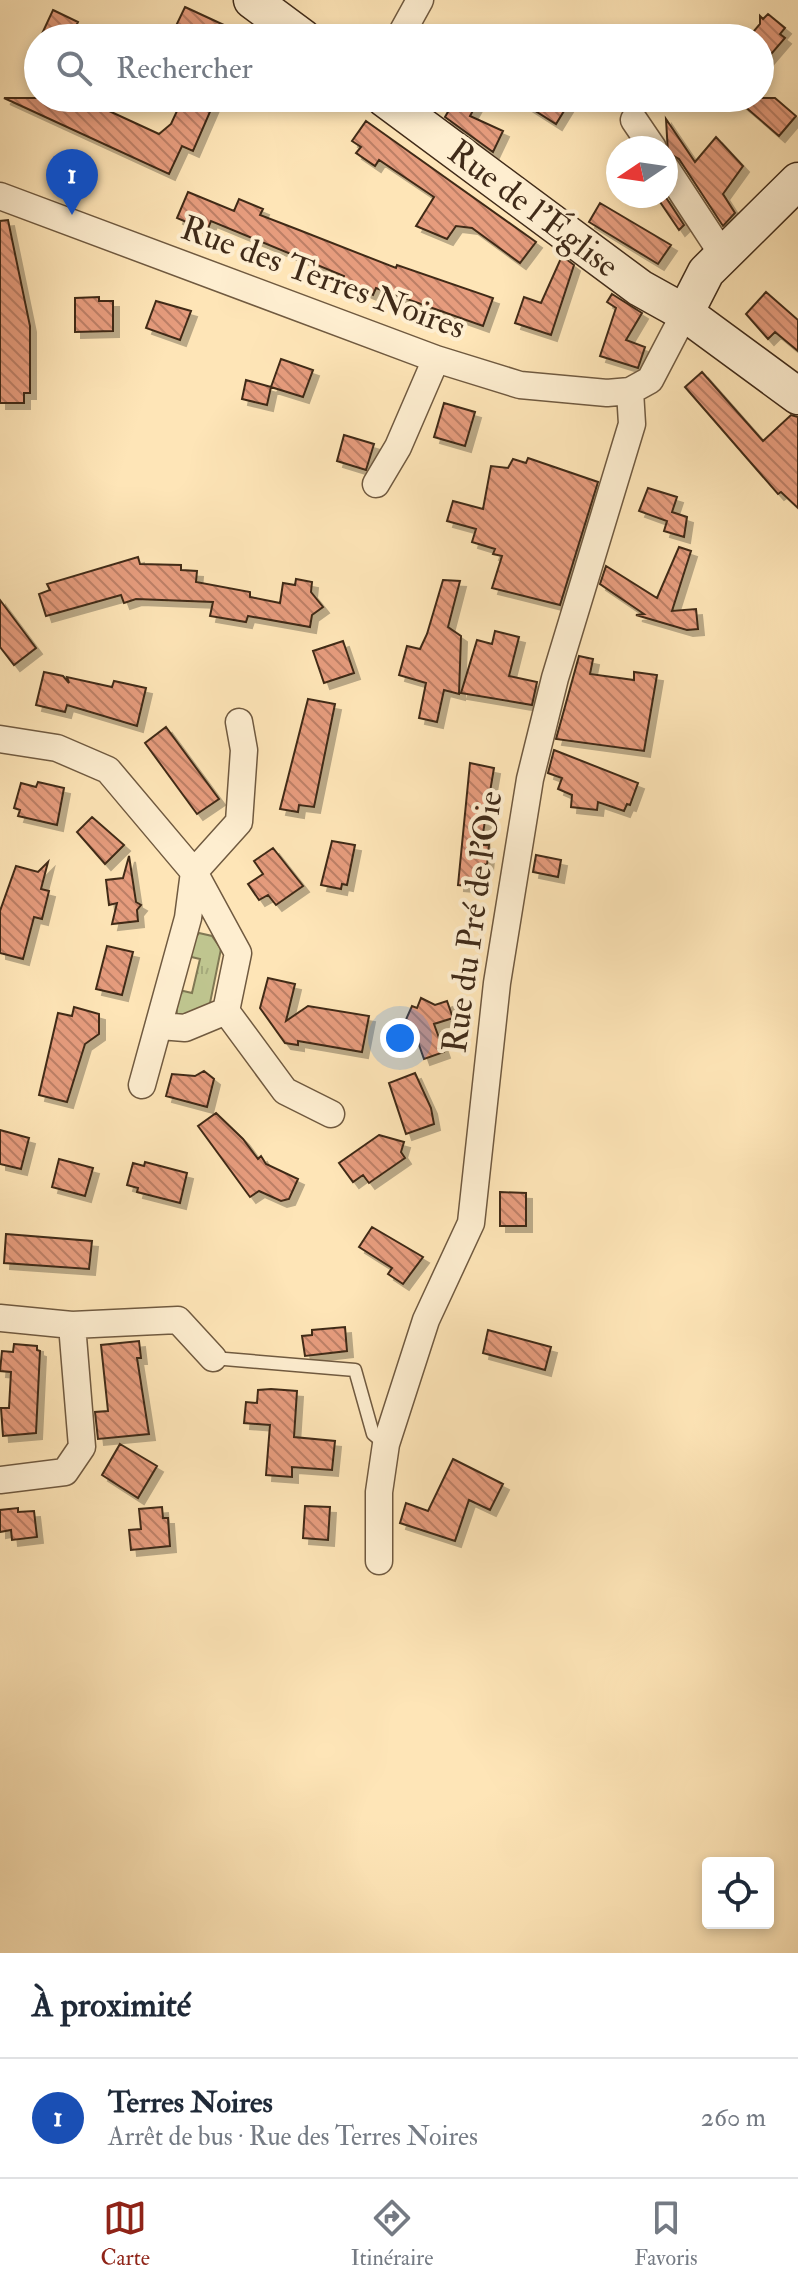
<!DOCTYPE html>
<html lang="fr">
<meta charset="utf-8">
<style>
:root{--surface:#fff;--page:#f6f6f7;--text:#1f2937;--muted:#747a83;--line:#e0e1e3;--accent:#8f2418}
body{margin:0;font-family:"IM FELL Double Pica",serif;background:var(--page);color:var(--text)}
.controls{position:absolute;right:24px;bottom:24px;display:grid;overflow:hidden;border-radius:8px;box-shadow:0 4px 12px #0003}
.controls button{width:72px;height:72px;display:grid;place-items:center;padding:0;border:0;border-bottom:2px solid var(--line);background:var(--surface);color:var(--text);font:40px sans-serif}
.compass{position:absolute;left:606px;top:136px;width:72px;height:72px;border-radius:50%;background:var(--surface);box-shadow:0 4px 12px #0003;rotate:257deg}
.you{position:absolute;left:400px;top:1038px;width:28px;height:28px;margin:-20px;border:6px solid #fff;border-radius:50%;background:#1a73e8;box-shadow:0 0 0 12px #1a73e833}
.badge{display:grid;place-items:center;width:52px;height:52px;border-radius:50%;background:var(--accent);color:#fff;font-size:26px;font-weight:700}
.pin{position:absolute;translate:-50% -66px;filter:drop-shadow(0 2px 4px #0008)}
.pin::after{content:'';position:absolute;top:42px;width:28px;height:24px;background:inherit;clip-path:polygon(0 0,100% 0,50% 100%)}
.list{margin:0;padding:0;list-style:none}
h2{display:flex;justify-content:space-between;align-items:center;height:104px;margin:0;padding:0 32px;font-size:34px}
h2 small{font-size:26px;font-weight:400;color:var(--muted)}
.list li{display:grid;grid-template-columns:52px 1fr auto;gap:24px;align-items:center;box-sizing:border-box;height:120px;padding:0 32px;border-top:2px solid var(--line)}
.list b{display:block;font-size:30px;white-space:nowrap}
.list p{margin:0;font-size:26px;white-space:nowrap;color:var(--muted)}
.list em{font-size:26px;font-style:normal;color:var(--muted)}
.icon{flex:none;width:44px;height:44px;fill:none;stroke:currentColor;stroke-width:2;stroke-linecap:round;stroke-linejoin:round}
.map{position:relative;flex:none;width:798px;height:1953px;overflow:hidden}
.search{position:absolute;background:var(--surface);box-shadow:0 4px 12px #0003;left:24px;right:24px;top:24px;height:88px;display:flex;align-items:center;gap:20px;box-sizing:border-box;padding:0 28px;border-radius:44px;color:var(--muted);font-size:30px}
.sheet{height:224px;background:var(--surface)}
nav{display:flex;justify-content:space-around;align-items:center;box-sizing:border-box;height:112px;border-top:2px solid var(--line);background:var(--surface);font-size:22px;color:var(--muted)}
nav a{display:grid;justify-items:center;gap:4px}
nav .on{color:var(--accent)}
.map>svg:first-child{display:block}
.grass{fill:url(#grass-tufts);stroke:#807854;stroke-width:2}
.building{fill:url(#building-back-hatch);stroke:#402b19;stroke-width:2;filter:url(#shadow)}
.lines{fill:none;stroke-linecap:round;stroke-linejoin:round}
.lane-casing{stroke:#705a40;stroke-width:15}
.street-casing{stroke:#705a40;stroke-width:29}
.secondary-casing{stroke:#402b19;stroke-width:39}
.lane{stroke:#feeed0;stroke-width:12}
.street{stroke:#feeed0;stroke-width:26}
.secondary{stroke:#feeed0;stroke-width:36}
.labels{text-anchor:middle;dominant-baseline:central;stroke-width:8;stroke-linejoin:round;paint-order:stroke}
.street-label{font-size:34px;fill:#402b19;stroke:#feeed0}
</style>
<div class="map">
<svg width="798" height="1953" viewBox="0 0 798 1953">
<defs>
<pattern id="grass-tufts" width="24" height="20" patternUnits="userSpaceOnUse" patternTransform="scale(2)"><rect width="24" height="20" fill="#bfc58f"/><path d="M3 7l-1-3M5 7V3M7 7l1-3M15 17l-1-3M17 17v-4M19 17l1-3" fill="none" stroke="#a5a97b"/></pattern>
<pattern id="building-back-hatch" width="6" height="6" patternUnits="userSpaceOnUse" patternTransform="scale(2)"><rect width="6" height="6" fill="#e69c7d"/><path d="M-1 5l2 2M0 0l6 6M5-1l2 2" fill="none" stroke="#bc7f66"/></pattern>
<filter id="shadow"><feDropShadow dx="6" dy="6" stdDeviation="0" flood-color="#0004"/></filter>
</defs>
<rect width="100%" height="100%" fill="#fee5b7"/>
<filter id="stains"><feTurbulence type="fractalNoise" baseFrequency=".0025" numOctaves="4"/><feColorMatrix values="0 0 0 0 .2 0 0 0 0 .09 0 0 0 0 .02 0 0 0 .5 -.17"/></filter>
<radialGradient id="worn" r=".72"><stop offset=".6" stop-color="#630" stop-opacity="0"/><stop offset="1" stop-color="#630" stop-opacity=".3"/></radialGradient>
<!-- grass -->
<path class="grass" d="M199,933L212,936L221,949L209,1008L192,1019L177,1014L175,989L192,993L200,959L183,955Z"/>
<!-- building -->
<path class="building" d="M185,7L252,38H191L174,30Z
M53,10L78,22L70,38H40Z
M768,14L785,28L780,34L785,38L760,67V38H748L760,24V16L763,19Z
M4,98H81L159,134L171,124L183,98H216L193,151L182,146L169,174Z
M456,98H480L470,116L503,131L493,152L445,117Z
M515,98H572L556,124Z
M735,98H775L796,116L779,136Z
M666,119L695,162L716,137L743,166L723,194L735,213L723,226L679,159L668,153Z
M366,121L536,242L520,263L472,228L456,226L447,239L416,226L434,197L379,160L375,166L356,153L361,147L352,141Z
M188,192L234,211L239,199L263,209L260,215L299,230L396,268L397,265L493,298L483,326L376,288L373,295L342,282L344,276L211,221L207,231L177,218Z
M656,196H665L684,225L679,230Z
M600,203L671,245L658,264L589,222Z
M8,220L30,326V393H24V403H0V221Z
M562,256L574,265L551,335L515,323L524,297L541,303Z
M766,292L798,320V351L775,332L768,339L746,314Z
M612,294L642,313L626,340L645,347L638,368L600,356L616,308L607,302Z
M99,297V301H113V331L75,332V298Z
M156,301L191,311L180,340L146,328Z
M281,359L313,370L303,397L271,387Z
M702,372L763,441L791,415L798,417V508L781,492L778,494L685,387Z
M246,380L271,387L267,405L242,399Z
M444,403L475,412L465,446L434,437Z
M344,435L374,444L366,470L337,461Z
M528,458L598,482L560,605L492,588L502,556L493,554L495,549L472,542L476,529L447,521L453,501L483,509L491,466L508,468L513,459L526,463Z
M648,488L677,497L672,512L687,517L684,537L664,531L667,521L639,511Z
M679,547L691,551L672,611L696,609L698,629L687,630L636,615L644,614L600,584L606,566L657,598Z
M138,557L140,564L181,565V570L197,571L196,582L250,592V597L280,603L283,583L295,585L296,579L312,582L311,592L323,607L312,615L310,627L248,616L246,622L210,616L213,602L136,599L124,603L121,595L46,616L39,594L50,590L47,584Z
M443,580L460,581L448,627L461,636L459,694L444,690L437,722L419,718L426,683L399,675L407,646L420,649L427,634Z
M0,600L36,648L14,665L0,647Z
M495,631L519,637L509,676L537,682L532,705L461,693L477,640L492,644Z
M343,641L354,673L324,683L313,651Z
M579,656L593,659L590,674L634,680V672L657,675L644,751L556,739Z
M44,672L63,676L69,683L67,677L112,687L114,681L146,688L137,726L67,705L65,712L36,705Z
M308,699L335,704L314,807L299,805L298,812L280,809Z
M166,727L219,799L197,814L145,743Z
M554,750L638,783L630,805L627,804L624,811L598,802L597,810L571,807L572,795L558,789L562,778L548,773Z
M470,763L494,768L483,833L484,845H489L487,865L483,864L479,887L458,885Z
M38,782L64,788L57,825L18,816L20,810L14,808L21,783L36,787Z
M92,817L124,845L105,864L77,832Z
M332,841L355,845L347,885L342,884L341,889L321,885Z
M273,848L303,886L276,905L268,895L259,900L248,884L263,874L254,861Z
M536,855L561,860L558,877L533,872Z
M129,856L136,902L141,905L137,910L138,921L112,924L117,903L109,905L106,880L123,878Z
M48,862L41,889L49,891L42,919L34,917L23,959L0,953V911L16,866L38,872Z
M107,946L133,952L122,995L96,989Z
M268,978L295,984L286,1021L308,1006L369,1016L362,1052L298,1041V1045L285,1043L260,1008Z
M421,998L435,1005L447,1001L453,1018L434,1024L444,1052L424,1059L413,1028L404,1024L412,1006L417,1008Z
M74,1007L99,1014V1034L85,1044L67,1102L39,1095L58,1013L72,1016Z
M204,1071L214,1079L207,1107L166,1096L172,1074L195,1076Z
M415,1073L431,1108L434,1124L406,1134L389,1083Z
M216,1113L243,1139L258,1159L261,1156L266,1164L298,1179L289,1199L281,1201L259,1191L250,1197L198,1126Z
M0,1130L29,1138L21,1169L0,1164Z
M379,1135L404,1142L401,1152L405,1158L369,1183L363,1175L353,1182L339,1163Z
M59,1159L93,1168L85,1196L52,1187Z
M145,1162L187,1173L180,1203L137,1192L138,1188L127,1185L133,1163L144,1166Z
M500,1192L526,1193V1226H500Z
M372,1227L423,1257L403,1284L388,1274L392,1268L359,1247Z
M6,1234L92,1241L89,1269L4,1263Z
M345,1327L347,1351L305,1356L302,1336L312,1335V1330Z
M488,1330L551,1347L545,1370L483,1353Z
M139,1341L141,1358H137L149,1434L98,1439L95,1412L108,1411L101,1345Z
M14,1344L37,1346V1350L40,1351L36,1433L3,1436L1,1408H9L11,1372L0,1371L2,1351L13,1352Z
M271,1389L297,1391L294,1437L335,1441L332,1470L292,1467V1477L266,1475L270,1425L244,1423L246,1402L257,1403L258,1390Z
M120,1444L157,1466L138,1498L102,1475Z
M453,1459L503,1484L490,1510L469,1500L455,1541L400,1523L406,1503L428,1511Z
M305,1506L330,1507L328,1540L303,1538Z
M162,1507L163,1518H168L170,1546L131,1550L129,1530L141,1529L139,1509Z
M18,1508V1512L34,1511L37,1537L12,1540L11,1530L0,1532V1510Z"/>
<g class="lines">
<defs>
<path id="lane" d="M213,1358L355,1370L373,1434L385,1444"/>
<path id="street" d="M399,38L420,0
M634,120L653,148
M666,168L723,255
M0,196L436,359L520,385L607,393L630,391L650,380L685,313
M376,484L398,447L436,359
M0,739L57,748L108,770L194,872L188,918L142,1085
M226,1011L238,953L194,872L239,822L244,750L239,722
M160,1026L185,1028L226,1011L285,1091L331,1114
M0,1318L72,1325L82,1447L65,1472L0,1480
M72,1325L178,1320L213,1358
M379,1561V1492L386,1444L426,1320L471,1223L497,983L530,779L555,678L632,424L630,391"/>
<path id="secondary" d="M252,0L303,38
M384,98L640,288L685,313L798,396
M685,313L706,272L798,181"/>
</defs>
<!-- lane casing -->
<use href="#lane" class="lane-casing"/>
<!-- street casing -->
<use href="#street" class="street-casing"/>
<!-- secondary casing -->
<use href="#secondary" class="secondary-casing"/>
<!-- lane -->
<use href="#lane" class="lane"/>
<!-- street -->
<use href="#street" class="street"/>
<!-- secondary -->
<use href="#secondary" class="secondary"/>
</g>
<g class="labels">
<!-- street labels -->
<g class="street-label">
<text transform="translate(533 209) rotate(37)">Rue de l'Église</text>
<text transform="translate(323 278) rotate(20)">Rue des Terres Noires</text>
<text transform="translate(473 922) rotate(-82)">Rue du Pré de l'Oie</text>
</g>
</g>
<rect width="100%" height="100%" filter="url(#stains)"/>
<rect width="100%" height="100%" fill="url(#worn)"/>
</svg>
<div class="controls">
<button><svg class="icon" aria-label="locate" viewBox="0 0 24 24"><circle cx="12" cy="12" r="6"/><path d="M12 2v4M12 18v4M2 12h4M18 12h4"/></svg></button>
</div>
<svg class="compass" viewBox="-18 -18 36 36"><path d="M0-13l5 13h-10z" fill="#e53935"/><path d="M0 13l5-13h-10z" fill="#747a83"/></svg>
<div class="you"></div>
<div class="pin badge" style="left:72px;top:215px;background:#1a4fb4">1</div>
<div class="search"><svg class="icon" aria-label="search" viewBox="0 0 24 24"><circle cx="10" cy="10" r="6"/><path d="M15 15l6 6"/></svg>Rechercher</div>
</div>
<section class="sheet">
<h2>À proximité<small></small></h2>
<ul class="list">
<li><span class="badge" style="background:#1a4fb4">1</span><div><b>Terres Noires</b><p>Arrêt de bus · Rue des Terres Noires</p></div><em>260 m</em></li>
</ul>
</section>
<nav>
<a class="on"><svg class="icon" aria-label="map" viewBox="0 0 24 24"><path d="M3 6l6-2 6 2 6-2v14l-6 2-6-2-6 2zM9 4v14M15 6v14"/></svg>Carte</a>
<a><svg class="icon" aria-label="directions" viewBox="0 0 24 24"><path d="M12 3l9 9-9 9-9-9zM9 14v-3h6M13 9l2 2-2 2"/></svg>Itinéraire</a>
<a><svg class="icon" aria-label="saved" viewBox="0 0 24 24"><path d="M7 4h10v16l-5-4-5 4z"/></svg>Favoris</a>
</nav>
